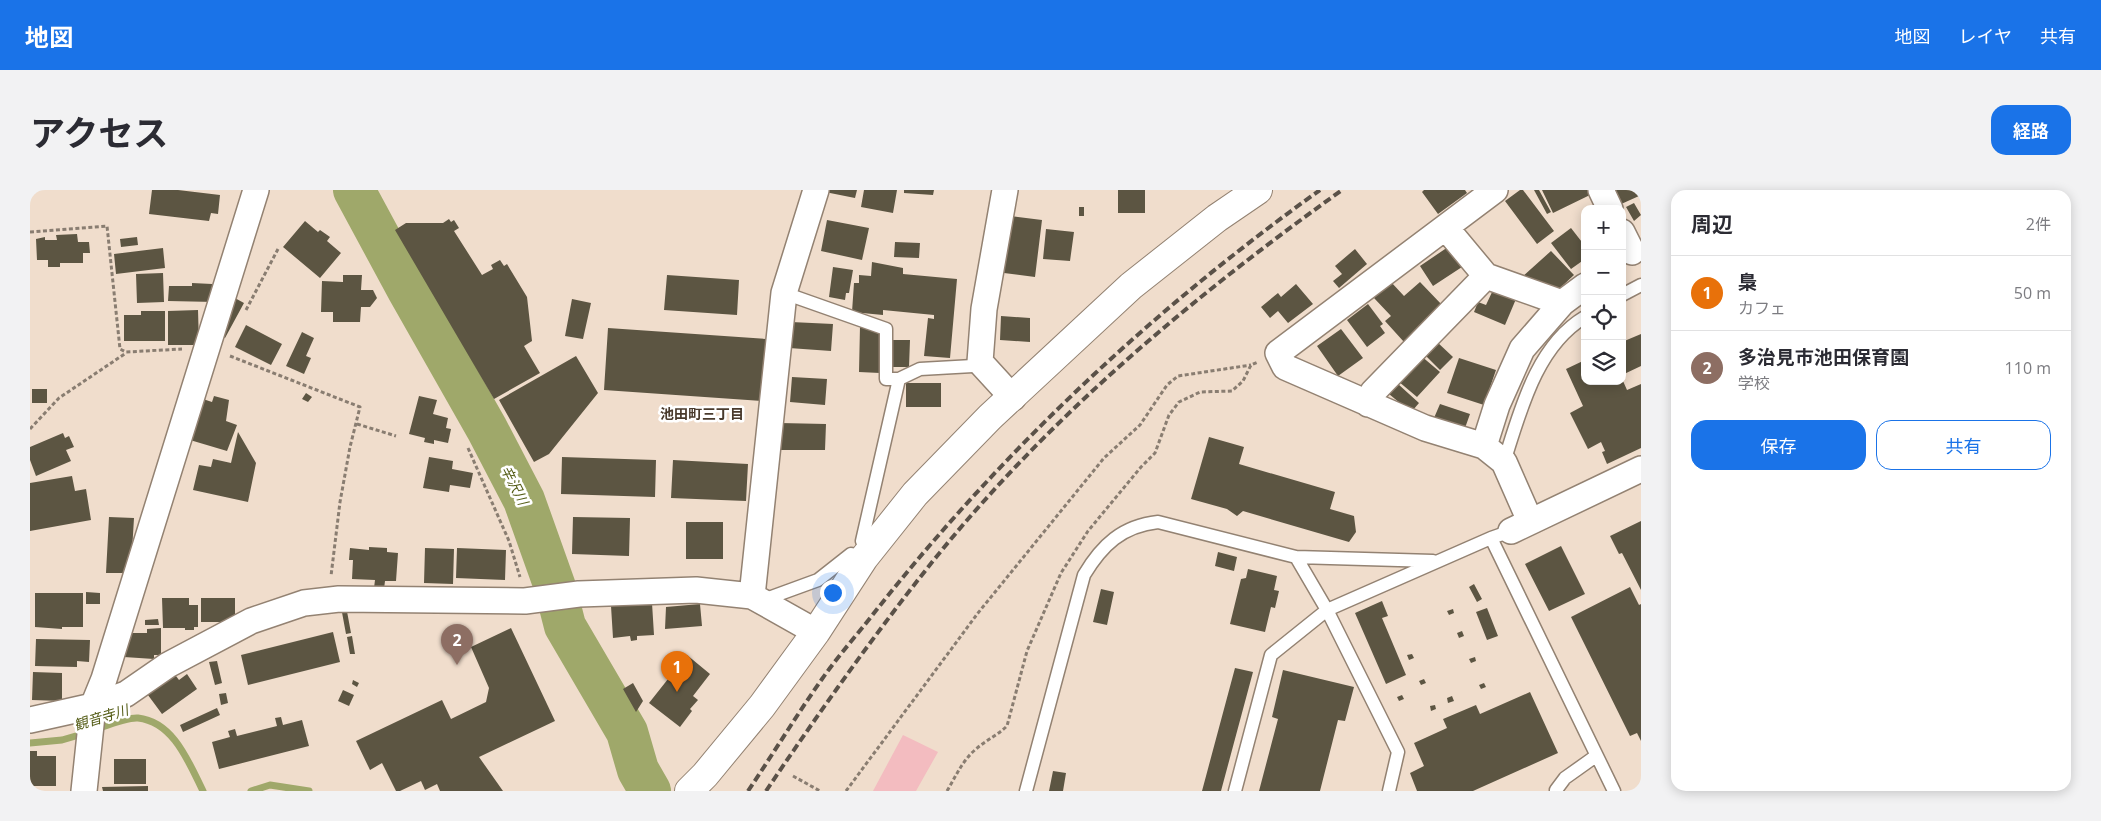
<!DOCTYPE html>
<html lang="ja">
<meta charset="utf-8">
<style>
:root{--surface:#fff;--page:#f2f2f3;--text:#2b2b33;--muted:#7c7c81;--line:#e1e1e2;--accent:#1a73e8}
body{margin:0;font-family:"Open Sans","Noto Sans JP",sans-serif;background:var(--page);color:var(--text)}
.controls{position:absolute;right:15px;top:15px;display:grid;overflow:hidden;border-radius:10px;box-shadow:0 2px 12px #0003}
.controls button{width:45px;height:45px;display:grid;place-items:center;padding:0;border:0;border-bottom:1px solid var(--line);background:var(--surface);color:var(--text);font:25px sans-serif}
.you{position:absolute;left:802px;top:402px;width:18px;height:18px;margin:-12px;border:4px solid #fff;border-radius:50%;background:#1a73e8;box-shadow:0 0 0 8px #1a73e833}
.badge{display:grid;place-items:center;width:32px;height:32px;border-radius:50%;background:var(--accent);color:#fff;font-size:16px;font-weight:700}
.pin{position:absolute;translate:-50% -41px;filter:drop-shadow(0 1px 2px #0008)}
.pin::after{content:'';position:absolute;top:26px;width:18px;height:15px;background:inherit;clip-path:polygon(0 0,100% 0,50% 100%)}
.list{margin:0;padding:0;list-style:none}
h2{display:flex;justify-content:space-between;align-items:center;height:65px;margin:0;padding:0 20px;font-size:21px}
h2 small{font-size:16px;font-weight:400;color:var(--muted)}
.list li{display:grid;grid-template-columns:32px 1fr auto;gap:15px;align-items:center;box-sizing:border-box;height:75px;padding:0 20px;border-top:1px solid var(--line)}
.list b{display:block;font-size:19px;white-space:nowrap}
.list p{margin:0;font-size:16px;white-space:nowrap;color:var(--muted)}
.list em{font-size:16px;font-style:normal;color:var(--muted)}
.actions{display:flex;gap:10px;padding:15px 20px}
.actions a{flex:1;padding:11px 0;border:1px solid var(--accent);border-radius:15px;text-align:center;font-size:18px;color:var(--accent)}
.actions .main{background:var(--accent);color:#fff}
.icon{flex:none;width:28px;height:28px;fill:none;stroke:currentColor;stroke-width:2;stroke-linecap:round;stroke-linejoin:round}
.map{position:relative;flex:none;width:1611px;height:601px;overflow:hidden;border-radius:15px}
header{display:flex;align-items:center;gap:30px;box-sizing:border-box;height:70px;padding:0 25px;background:var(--accent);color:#fff}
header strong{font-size:24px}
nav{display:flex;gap:28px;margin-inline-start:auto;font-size:18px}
.intro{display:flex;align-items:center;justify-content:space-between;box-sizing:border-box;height:120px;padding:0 30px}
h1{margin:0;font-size:35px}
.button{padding:12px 22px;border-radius:15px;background:var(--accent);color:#fff;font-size:18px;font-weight:700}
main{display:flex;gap:30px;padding:0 30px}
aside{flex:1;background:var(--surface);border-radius:15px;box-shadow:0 2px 12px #0003}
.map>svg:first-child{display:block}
.green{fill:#f3bcc0}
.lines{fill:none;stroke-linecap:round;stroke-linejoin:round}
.stream{stroke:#9fa86a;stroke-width:7}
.river{stroke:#9fa86a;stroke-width:42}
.building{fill:#5c5542}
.lane-casing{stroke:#938272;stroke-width:15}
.street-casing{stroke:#938272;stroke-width:28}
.secondary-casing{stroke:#938272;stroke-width:30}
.path{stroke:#897d71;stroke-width:3;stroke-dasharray:4 2.5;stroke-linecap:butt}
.lane{stroke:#fff;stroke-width:12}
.street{stroke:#fff;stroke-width:25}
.secondary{stroke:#fff;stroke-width:28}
.rail{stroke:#5a5148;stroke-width:4;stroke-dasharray:8 4;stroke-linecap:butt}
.labels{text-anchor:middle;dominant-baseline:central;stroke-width:5;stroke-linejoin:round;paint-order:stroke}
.neighbourhood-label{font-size:14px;font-weight:bold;fill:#493a2c;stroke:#fff}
.water-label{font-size:14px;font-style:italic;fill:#555d17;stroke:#fff}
</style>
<header>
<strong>地図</strong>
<nav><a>地図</a><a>レイヤ</a><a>共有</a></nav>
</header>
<div class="intro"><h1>アクセス</h1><a class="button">経路</a></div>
<main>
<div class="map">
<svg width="1611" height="601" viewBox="0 0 1611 601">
<rect width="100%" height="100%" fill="#f0ddcc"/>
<!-- green -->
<path class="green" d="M873,545L908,562L886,601H843Z"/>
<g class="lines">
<!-- stream -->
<path class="stream" d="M66,539C75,536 98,527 108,528C144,532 159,573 173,601
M0,553L32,550L56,543
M221,601L240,595L279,601"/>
<!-- river -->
<path class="river" d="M324,0L378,100L457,239L494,310L525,397L535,436L597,542L608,580L620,601"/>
</g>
<!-- building -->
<path class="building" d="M122,0H148L190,5L188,24L181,23L179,31L119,24Z
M795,0H827L825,8L795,2Z
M834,0H867L863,23L831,17Z
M874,0H904L903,5L874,3Z
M1088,0H1115V23H1088Z
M1394,0H1435L1437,3L1408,24L1392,2Z
M1490,0H1493L1524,41L1507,54L1475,11Z
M1504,0H1509L1521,22L1517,24Z
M1512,0H1560L1562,4L1523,23Z
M1581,0H1606L1609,6L1589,15Z
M1604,13L1611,25L1604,31L1596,17Z
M1049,17H1054V26H1049Z
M981,26L1012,30L1005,87L974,83Z
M419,29L421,32L424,30L429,38L424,41L452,85L463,79L461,75L470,70L474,76L477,74L497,107L502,151L494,156L510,183L464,209L365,40L376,33H413Z
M797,30L839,38L832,70L791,61Z
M275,31L288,42L290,40L300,47L297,51L311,63L290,88L253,57Z
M1541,38L1555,56V69L1541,79L1521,53Z
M1016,39L1044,42L1040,71L1013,69Z
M47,44L48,52H59L60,63H53V73H30V77H18V70H7L6,49L15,47V50H27L26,45Z
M107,47L108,55L91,57L90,49Z
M865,52L890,53L889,68L864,67Z
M1418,57L1432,77L1403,96L1390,76Z
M133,58L135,78L86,84L84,64Z
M1325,59L1337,74L1309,98L1303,91L1312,84L1305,76Z
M1521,61L1544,85L1529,99L1492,87Z
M842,72L873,78V84L927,89L920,168L894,166L898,128L904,129V125L853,120V125L822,122L824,93H829V85L841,86Z
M803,77L823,80L819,103H816L815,110L799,107Z
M133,83L134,112L107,113L106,84Z
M313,85H332L331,100H343L347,108L340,117H331L330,132H303V122H291L292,91L313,92Z
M637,85L709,90L707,125L634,120Z
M1361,92L1374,106L1390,92L1413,116L1374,152L1355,131L1361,126L1344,108Z
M162,93L182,94V98H186L185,112L138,111L139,96H162Z
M1266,94L1283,114L1258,133L1248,121L1240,128L1231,117L1248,103L1251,107Z
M1463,100L1486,109L1475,135L1444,122L1448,112L1456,115Z
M203,107L214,113L195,148L192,147Z
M542,109L561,113L553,149L535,146Z
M1338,114L1353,134L1350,136L1355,143L1337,157L1317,130Z
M168,120L169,155H138V121Z
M111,121H135V151H94V125H111Z
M971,126L1000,128V152L970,150Z
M761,132L803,134L801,161L759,158Z
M216,135L252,154L241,175L205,157Z
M830,136L852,145L850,183L829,182Z
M578,138L736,149L732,211L574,200Z
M1311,139L1333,168L1308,186L1287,156Z
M272,142L284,148L276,166L281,168L274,184L256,176Z
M1611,144V176L1592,185V152Z
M863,150H880L879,177H863Z
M1406,151L1423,167L1410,180L1394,164Z
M1390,165L1410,182L1387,207L1368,191Z
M546,166L568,203L519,264L504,272L469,210Z
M1429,168L1466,180L1454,215L1417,203Z
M1555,170V191H1593L1597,200L1611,194V258L1577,274L1572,262L1575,261L1571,252L1558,259L1540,223L1553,216L1536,179Z
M762,187L797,189L795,215L760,212Z
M876,193H911V217H876Z
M1368,194L1389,213L1383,220L1378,216L1376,218L1359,204Z
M2,199H17V213H2Z
M276,203L282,207L278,212L272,209Z
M184,206L199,210L196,231L207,235L197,261L160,250L173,209L182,212Z
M389,206L407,210L403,224L418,228L416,238L421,239L418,253L404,250V254L394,252L395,248L379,244Z
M1410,214L1440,224L1435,238L1404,228Z
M750,233L796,234L795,260H749Z
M208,242L226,273L218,312L163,300L169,275L181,277L183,269L201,273Z
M33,243L35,248L39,246L44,257L36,260L41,271L6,286L0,270V257Z
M1179,247L1214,257L1209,274L1305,302L1300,319L1324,326L1326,342L1319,352L1213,321L1207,326L1197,319L1161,309Z
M399,267L423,271L422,279L443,283L440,298L420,295L419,302L393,298Z
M532,267L626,270L625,307L531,304Z
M643,270L718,274L716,311L641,308Z
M42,286L45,301L56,299L61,330L0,341V293Z
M79,327L104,328L101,378L98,383H76Z
M543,327L600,328L599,366L542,364Z
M1611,331V400L1592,363L1589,364L1580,346Z
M656,332H693V369H656Z
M1531,356L1555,404L1519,421L1495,374Z
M339,357L357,358V362L368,363L366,391H355L354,399L344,398L345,390L322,389L323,370H319L320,358L339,360Z
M395,358L424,359L423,394L394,393Z
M427,358L476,360L475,390L426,388Z
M1188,362L1207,367L1204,381L1185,376Z
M1218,379L1247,386L1244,400L1249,401L1245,418L1241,417L1235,442L1200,434L1211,389L1216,388Z
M1444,394L1452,409L1447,412L1439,397Z
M1600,397L1609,415L1611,414V551L1607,543L1600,546L1541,427Z
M1071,399L1084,402L1077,435L1063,432Z
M56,402L70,403V414H56Z
M5,403H53V437H32V439L5,437Z
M132,408H159V415H168V437H164V440H155V438H133Z
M171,408H205V428H199V432H171Z
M1352,411L1358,426L1352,428L1376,485L1356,494L1325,423Z
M622,413L624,445L607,446V450L601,451L600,446L583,448L581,416Z
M670,414L672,436L635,439L636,417Z
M316,416L321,443L316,444L311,417Z
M1457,418L1468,446L1457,450L1446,422Z
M1423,419L1424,423L1419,425L1417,421Z
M128,429L129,435H115V430Z
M131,438V465H124V469L94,467L97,443H117V439Z
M481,438L525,531L449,567L473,601H410L407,594L395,600L391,591L370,601H366L352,573L340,580L326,551L412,510L421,529L456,512L459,498L441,457Z
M1432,441L1434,446L1429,448L1427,443Z
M303,442L310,472L218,495L211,465Z
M322,446L325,464H320L317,447Z
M6,449L60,450L59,472L47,471V477L5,476Z
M1382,464L1384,468L1379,470L1377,465Z
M657,465L680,484L663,506L668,510L660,519L662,521L650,537L619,513Z
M1445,467L1446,471L1441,473L1439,469Z
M187,471L192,493L185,495L179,472Z
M1205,478L1223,482L1191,601H1172Z
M1253,480L1324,497L1315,531L1308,530L1290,601H1229L1248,529L1242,527Z
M3,482L32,483V511L2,510Z
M143,482L149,490L157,484L167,499L132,524L115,501Z
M1394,489L1396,493L1391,495L1389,491Z
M323,490L329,493L327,497L322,494Z
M603,493L613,511L606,522L593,499Z
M1454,493L1456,497L1451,499L1449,495Z
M313,500L324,505L319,516L308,511Z
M1500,502L1528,563L1443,601H1387L1380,583L1394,576L1384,553L1417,538L1413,529L1446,515L1450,524Z
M196,503L198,513L191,515L189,504Z
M1372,505L1374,509L1369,511L1367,507Z
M1422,506L1424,511L1418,513L1417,508Z
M1405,515L1406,519L1401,521L1400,516Z
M187,518L190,525L153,542L150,535Z
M251,527L253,535L272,530L279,556L189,579L182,552L200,547L198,541L205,539L207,546L247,536L245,528Z
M0,561H7V566H26V596H0Z
M84,569H116V594H84Z
M1023,581L1036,583L1033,601H1019Z
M118,596V601H73L72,597Z"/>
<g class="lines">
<defs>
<path id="lane" d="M754,103L856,139V189H869L890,179L943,176L950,172
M1592,105L1611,95
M1474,272C1490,222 1506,156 1555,127
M1481,341L1461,348L1584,601
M837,362L832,351L869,189
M1266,367L1403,371
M733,410L788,390L821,364L834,368
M1526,600L1535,588L1566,566
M996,601L1054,385C1072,355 1092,336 1128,332L1266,367L1297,420L1368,562L1359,601
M1205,601L1241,465L1297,420L1461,348"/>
<path id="street" d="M975,0L954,119L950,172L983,208
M1465,0L1248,163L1255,177L1395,238L1454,256L1474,272L1500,331
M1571,0L1580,19
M1416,38L1456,86L1532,113
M1592,42L1602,62
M1338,214L1343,202L1456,86
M1454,256L1467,215L1492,159L1532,113L1555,96
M1481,341L1611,279
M786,442L722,406L754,103L786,0
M0,530L63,516L96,504L138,475L221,431L274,413L309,409L495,411L549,404L666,400L722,406
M54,601L63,516L74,489L226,0"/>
<path id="secondary" d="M659,601L675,585L732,516L786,442L834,368L885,304L960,227L1101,96L1187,28L1228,0"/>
</defs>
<!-- lane casing -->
<use href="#lane" class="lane-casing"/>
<!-- street casing -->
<use href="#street" class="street-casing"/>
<!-- secondary casing -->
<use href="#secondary" class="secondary-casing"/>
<!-- path -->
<path class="path" d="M0,42L77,36L90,159L96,162L152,159
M216,120L248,59
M200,166L330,217L320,257L310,312L301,386
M327,234L366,246
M0,239L29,208L96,163
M438,258L479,351L490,387
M763,586L790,601
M816,601L948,423L1074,268L1110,235L1137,195L1148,186L1221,175
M917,601C926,586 932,571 946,559C956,550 968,545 977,536L997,461L1031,383L1058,341L1111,277L1125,263L1139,225L1149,212L1170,202L1202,201L1213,191L1221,175L1228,172"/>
<!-- lane -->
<use href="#lane" class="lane"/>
<!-- street -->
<use href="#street" class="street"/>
<!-- secondary -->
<use href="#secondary" class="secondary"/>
<!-- rail -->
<path class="rail" d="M718,601C743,564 766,526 792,489C808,466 827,445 844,423C972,261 1122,120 1290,0
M736,601C788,524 841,449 899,376C1015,230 1161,108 1312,0"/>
</g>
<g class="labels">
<!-- neighbourhood labels -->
<g class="neighbourhood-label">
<text x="672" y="223">池田町三丁目</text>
</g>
<!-- water labels -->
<g class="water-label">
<text transform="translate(485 295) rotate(63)">辛沢川</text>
<text transform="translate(71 527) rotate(-17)">観音寺川</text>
</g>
</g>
</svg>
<div class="controls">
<button>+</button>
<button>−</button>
<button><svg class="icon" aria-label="locate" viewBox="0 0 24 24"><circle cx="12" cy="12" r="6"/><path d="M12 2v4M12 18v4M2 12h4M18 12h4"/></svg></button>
<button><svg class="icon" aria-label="layers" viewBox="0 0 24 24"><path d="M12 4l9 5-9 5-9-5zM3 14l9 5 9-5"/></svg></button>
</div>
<div class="you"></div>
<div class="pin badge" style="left:647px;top:502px;background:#e8710a">1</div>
<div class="pin badge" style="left:427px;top:475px;background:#8d6e63">2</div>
</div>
<aside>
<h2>周辺<small>2件</small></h2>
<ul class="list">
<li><span class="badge" style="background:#e8710a">1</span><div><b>梟</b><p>カフェ</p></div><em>50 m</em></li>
<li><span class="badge" style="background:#8d6e63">2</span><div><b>多治見市池田保育園</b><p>学校</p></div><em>110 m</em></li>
</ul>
<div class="actions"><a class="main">保存</a><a>共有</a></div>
</aside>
</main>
